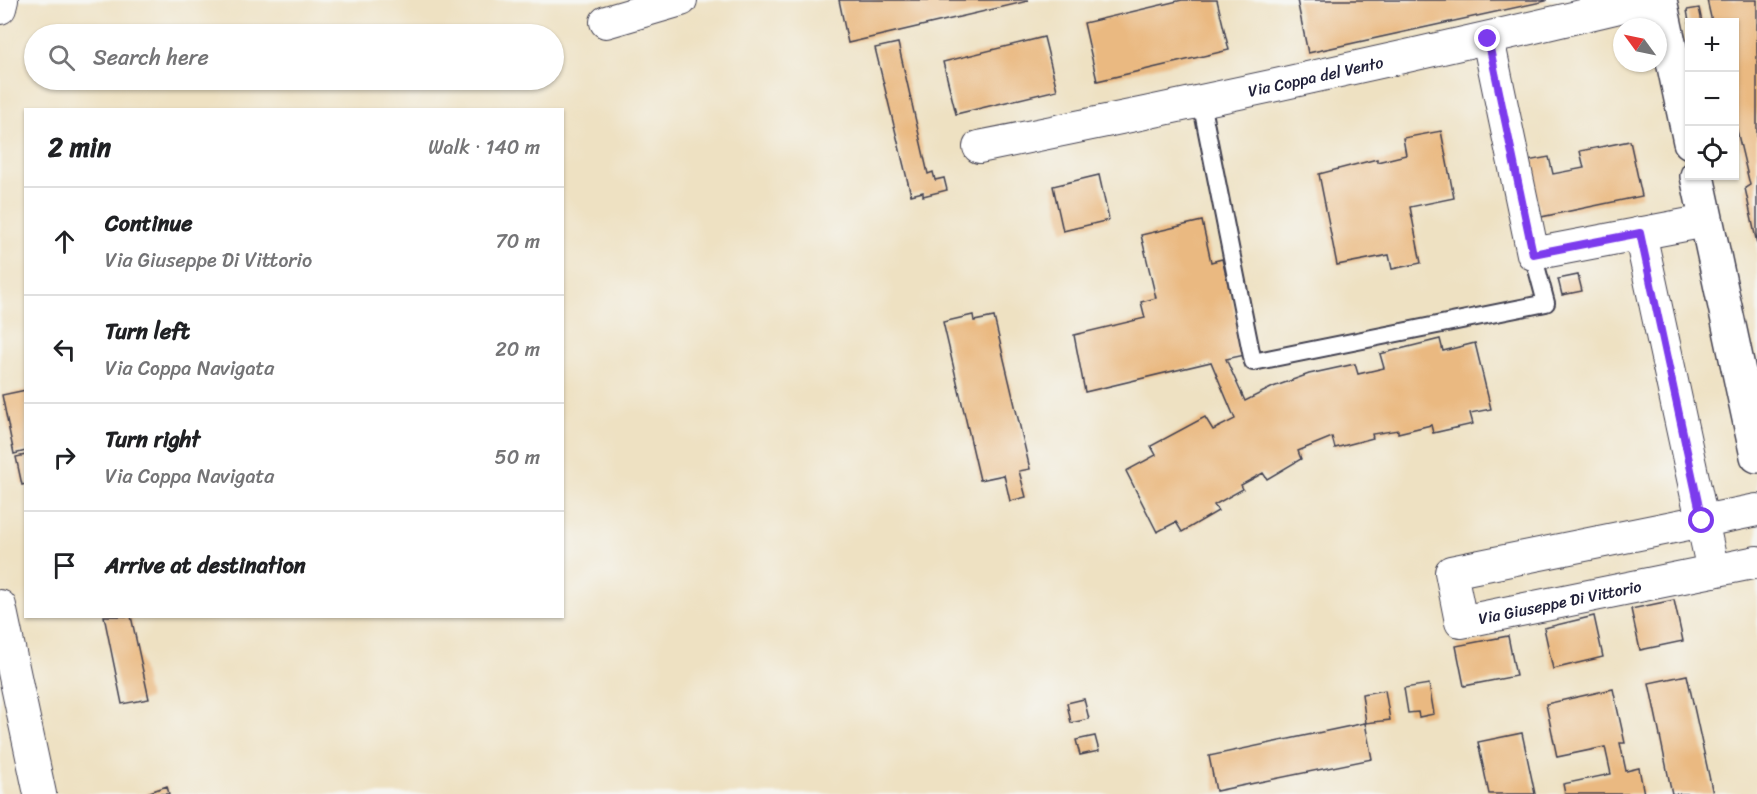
<!DOCTYPE html>
<meta charset="utf-8">
<style>
:root{--surface:#fff;--page:#f2f2f2;--text:#202124;--muted:#757577;--line:#e0e0e0}
body{margin:0;font-family:Sriracha,sans-serif;background:var(--page);color:var(--text)}
.controls{position:absolute;right:18px;top:18px;display:grid;overflow:hidden;border-radius:0px;box-shadow:0 2px 4px #0004}
.controls button{width:54px;height:54px;display:grid;place-items:center;padding:0;border:0;border-bottom:2px solid var(--line);background:var(--surface);color:var(--text);font:30px sans-serif}
.compass{position:absolute;left:1613px;top:18px;width:54px;height:54px;border-radius:50%;background:var(--surface);box-shadow:0 2px 4px #0004;rotate:303deg}
.stop{position:absolute;width:18px;height:18px;margin:-14px;border:4px solid #7c3aed;border-radius:50%;background:#fff}
.stop.end{background:#7c3aed;border-color:#fff;box-shadow:0 2px 6px #0008}
.list{margin:0;padding:0;list-style:none}
h2{display:flex;justify-content:space-between;align-items:center;height:78px;margin:0;padding:0 24px;font-size:26px}
h2 small{font-size:20px;font-weight:400;color:var(--muted)}
.list li{display:grid;grid-template-columns:39px 1fr auto;gap:18px;align-items:center;box-sizing:border-box;height:108px;padding:0 24px;border-top:2px solid var(--line)}
.list b{display:block;font-size:22px;white-space:nowrap}
.list p{margin:0;font-size:20px;white-space:nowrap;color:var(--muted)}
.list em{font-size:20px;font-style:normal;color:var(--muted)}
.icon{flex:none;width:33px;height:33px;fill:none;stroke:currentColor;stroke-width:2;stroke-linecap:round;stroke-linejoin:round}
.map{position:relative;flex:none;width:1757px;height:794px;overflow:hidden}
.search{position:absolute;background:var(--surface);box-shadow:0 2px 4px #0004;left:24px;top:24px;width:540px;height:66px;display:flex;align-items:center;gap:15px;box-sizing:border-box;padding:0 21px;border-radius:33px;color:var(--muted);font-size:22px}
.panel{position:absolute;background:var(--surface);box-shadow:0 2px 4px #0004;left:24px;top:108px;width:540px;height:510px;border-radius:0px}
.map>svg:first-child{display:block}
.building{fill:#eab981}
.lines{fill:none;stroke-linecap:round;stroke-linejoin:round}
.lane-casing{stroke:#413f4f;stroke-width:20}
.street-casing{stroke:#413f4f;stroke-width:34}
.secondary-casing{stroke:#413f4f;stroke-width:36}
.lane{stroke:#fff;stroke-width:16}
.street{stroke:#fff;stroke-width:32}
.secondary{stroke:#fff;stroke-width:33}
.route{stroke:#7c3aed;stroke-width:8}
.labels{text-anchor:middle;dominant-baseline:central;stroke-width:6;stroke-linejoin:round;paint-order:stroke}
.street-label{font-size:16px;fill:#22223b;stroke:#f6f6f2}
</style>
<div class="map">
<svg width="1757" height="794" viewBox="0 0 1757 794">
<rect width="100%" height="100%" fill="#f6f6f2"/>
<filter id="ink" filterUnits="userSpaceOnUse"><feTurbulence type="fractalNoise" baseFrequency=".0167" numOctaves="2"/><feDisplacementMap in="SourceGraphic" scale="12" xChannelSelector="R" yChannelSelector="G"/><feConvolveMatrix kernelMatrix="1 2 1 2 8 2 1 2 1" color-interpolation-filters="sRGB"/></filter>
<filter id="wash" filterUnits="userSpaceOnUse"><feTurbulence type="fractalNoise" baseFrequency=".008" numOctaves="4" result="noise"/><feDisplacementMap in="SourceGraphic" scale="24" xChannelSelector="R" yChannelSelector="G"/><feGaussianBlur stdDeviation="1.35" result="paint"/><feColorMatrix in="noise" values="0 0 0 0 0 0 0 0 0 0 0 0 0 0 0 0 0 1.4 0 .05"/><feComposite in="paint" operator="in"/></filter>
<g filter="url(#wash)">
<rect width="100%" height="100%" fill="#eee1c2"/>
<g id="blocks">
<!-- building -->
<path class="building" d="M839,0H1028V1L848,43Z
M1182,0H1217L1229,50L1097,81L1084,23Z
M1297,0H1546V1L1308,53Z
M1707,0H1757V244L1745,188L1750,185L1734,118V22H1712Z
M1699,8L1702,22H1689L1687,10Z
M1044,37L1057,90L956,114L943,62Z
M898,43L928,174L933,172L935,180L944,178L947,190L923,196V192L911,195L875,48Z
M1441,131L1454,198L1410,207L1421,263L1392,269L1389,255L1337,265L1319,174L1377,159V162L1406,155L1403,138Z
M1630,141L1642,196L1541,217L1527,161L1549,157L1553,174L1584,168L1580,151Z
M1099,175L1109,220L1063,231L1053,186Z
M1202,221L1211,262L1222,259L1245,355L1226,359L1245,401L1273,387L1309,374L1355,364L1358,374L1384,368L1380,354L1440,339L1443,351L1475,343L1491,409L1470,413L1473,424L1433,433L1431,425L1398,433V430L1372,434L1373,438L1335,448L1332,437L1298,451L1301,459L1267,479L1263,473L1241,485L1243,489L1214,505L1218,511L1182,532L1176,522L1157,532L1126,471L1156,455L1151,446L1205,417L1213,430L1235,419L1211,362L1085,392L1074,335L1145,318L1141,302L1156,298L1141,235Z
M1578,275L1582,291L1562,295L1558,279Z
M973,315L974,321L994,317L1030,469L1019,471L1026,497L1010,501L1004,475L980,480L943,322Z
M26,390V451L14,454L2,395Z
M26,455V484L22,485L16,457Z
M1674,600L1683,641L1640,650L1631,609Z
M104,616H131L149,699L122,704Z
M1594,616L1603,657L1553,669L1544,628Z
M1508,636L1516,676L1464,686L1456,646Z
M1687,675L1713,794H1672L1649,683Z
M1429,684L1434,714L1419,717L1418,712L1408,713L1404,688Z
M1613,689L1625,743H1620L1626,771L1639,768L1644,794H1565L1563,784L1611,774L1605,747L1557,757L1546,704Z
M1385,690L1390,720L1366,723L1362,694Z
M1084,699L1089,719L1071,723L1067,703Z
M1365,723L1372,759L1216,791L1209,756Z
M1522,733L1535,794H1489L1478,742Z
M1095,736L1099,751L1080,755L1076,740Z
M167,786L169,794H144Z"/>
</g>
</g>
<g filter="url(#ink)">
<use href="#blocks" fill-opacity="0" stroke="#413f4f" stroke-width="1.5"/>
<g class="lines">
<defs>
<path id="lane" d="M1201,102L1253,362L1546,303L1533,254"/>
<g id="street">
<path d="M0,8L2,0"/>
<path d="M606,22L681,0"/>
<path d="M1488,39L1533,254L1706,221"/>
<path id="s1" d="M979,147C1203,102 1427,53 1649,0"/>
<path d="M1640,233L1713,571"/>
<path id="s2" d="M1757,510L1451,572L1461,622L1757,562"/>
<path d="M0,606L40,794"/>
</g>
<path id="secondary" d="M1660,0L1690,142
M1697,176L1757,456"/>
</defs>
<!-- lane casing -->
<use href="#lane" class="lane-casing"/>
<!-- street casing -->
<use href="#street" class="street-casing"/>
<!-- secondary casing -->
<use href="#secondary" class="secondary-casing"/>
<!-- lane -->
<use href="#lane" class="lane"/>
<!-- street -->
<use href="#street" class="street"/>
<!-- secondary -->
<use href="#secondary" class="secondary"/>
</g>
</g>
<g class="lines" filter="url(#ink)">
<!-- route -->
<path class="route" d="M1488,39L1533,254L1640,233L1702,521"/>
</g>
<g class="labels">
<!-- street labels -->
<g class="street-label">
<text stroke="none"><textPath href="#s1" startOffset="344">Via Coppa del Vento</textPath></text>
<text stroke="none"><textPath href="#s2" startOffset="464">Via Giuseppe Di Vittorio</textPath></text>
</g>
</g>
</svg>
<div class="controls">
<button>+</button>
<button>−</button>
<button><svg class="icon" aria-label="locate" viewBox="0 0 24 24"><circle cx="12" cy="12" r="6"/><path d="M12 2v4M12 18v4M2 12h4M18 12h4"/></svg></button>
</div>
<svg class="compass" viewBox="-18 -18 36 36"><path d="M0-13l5 13h-10z" fill="#e53935"/><path d="M0 13l5-13h-10z" fill="#757577"/></svg>
<div class="stop" style="left:1702px;top:521px"></div>
<div class="stop end" style="left:1488px;top:39px"></div>
<div class="search"><svg class="icon" aria-label="search" viewBox="0 0 24 24"><circle cx="10" cy="10" r="6"/><path d="M15 15l6 6"/></svg>Search here</div>
<section class="panel">
<h2>2 min<small>Walk · 140 m</small></h2>
<ul class="list">
<li><svg class="icon" aria-label="ahead" viewBox="0 0 24 24"><path d="M12 20V5M6 11l6-6 6 6"/></svg><div><b>Continue</b><p>Via Giuseppe Di Vittorio</p></div><em>70 m</em></li>
<li><svg class="icon" aria-label="left" viewBox="0 0 24 24"><path d="M17 20v-9H6M10 6l-5 5 5 5"/></svg><div><b>Turn left</b><p>Via Coppa Navigata</p></div><em>20 m</em></li>
<li><svg class="icon" aria-label="right" viewBox="0 0 24 24"><path d="M7 20v-9h11M14 6l5 5-5 5"/></svg><div><b>Turn right</b><p>Via Coppa Navigata</p></div><em>50 m</em></li>
<li><svg class="icon" aria-label="arrive" viewBox="0 0 24 24"><path d="M6 21V4h12l-3 4 3 4H6"/></svg><div><b>Arrive at destination</b></div></li>
</ul>
</section>
</div>
